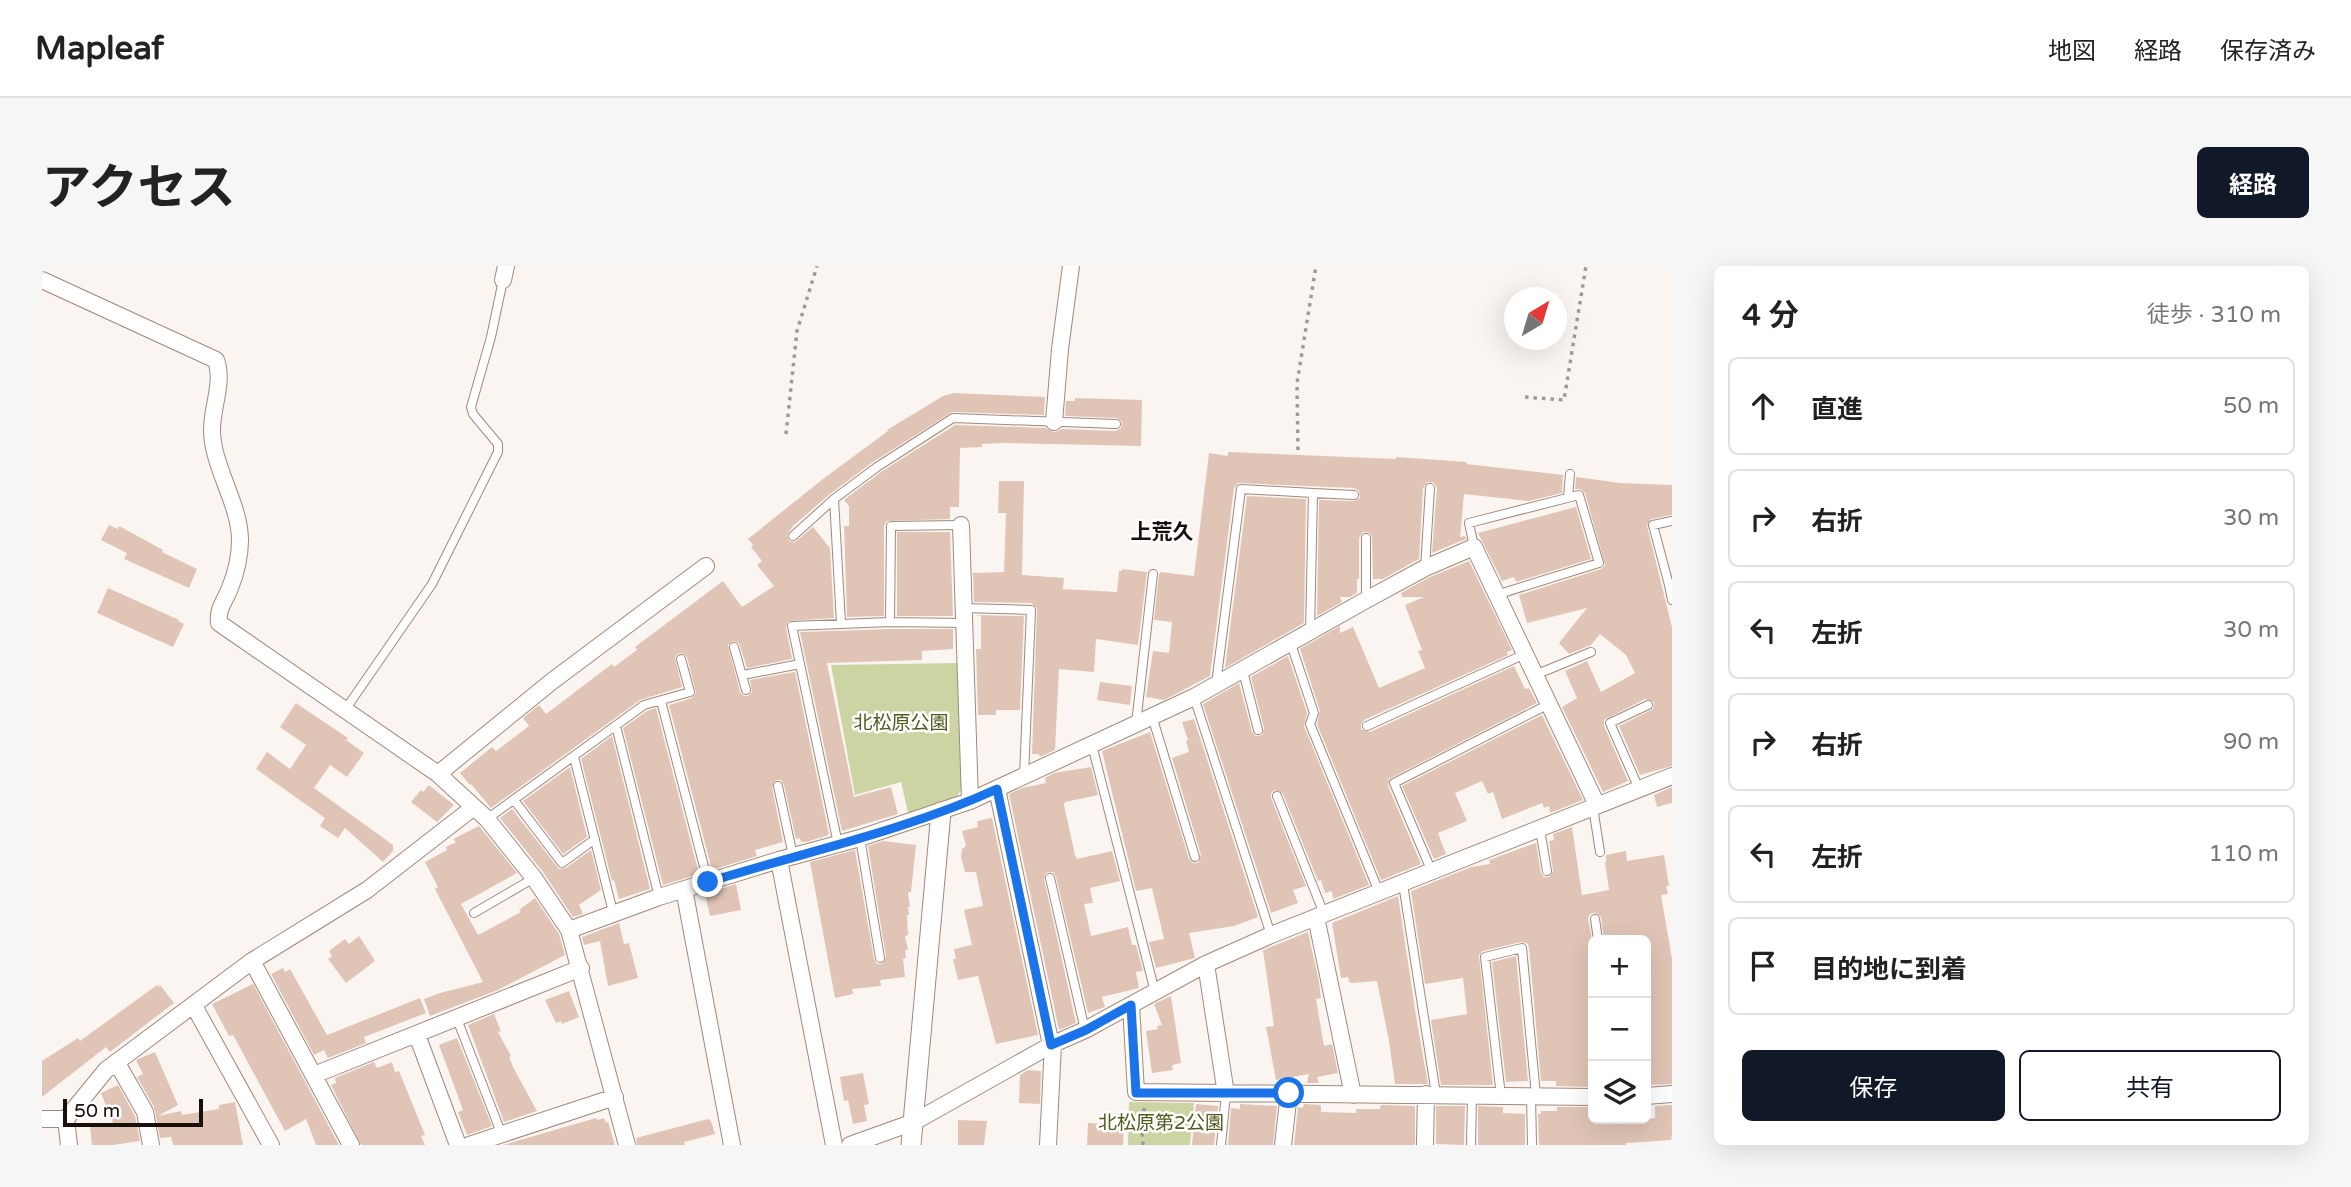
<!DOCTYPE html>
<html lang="ja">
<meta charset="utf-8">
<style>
:root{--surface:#fff;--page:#f6f6f6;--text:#222;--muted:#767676;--line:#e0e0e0;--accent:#111827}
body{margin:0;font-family:"Varela Round","Noto Sans JP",sans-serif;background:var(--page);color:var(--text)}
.controls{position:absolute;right:21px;bottom:21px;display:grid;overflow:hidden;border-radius:10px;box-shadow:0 7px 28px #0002}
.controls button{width:63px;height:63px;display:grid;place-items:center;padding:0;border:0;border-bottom:2px solid var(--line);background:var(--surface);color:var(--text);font:35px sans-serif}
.compass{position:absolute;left:1462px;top:21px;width:63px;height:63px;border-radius:50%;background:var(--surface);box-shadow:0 7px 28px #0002;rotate:38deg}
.scale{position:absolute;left:21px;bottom:18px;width:140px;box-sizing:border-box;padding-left:7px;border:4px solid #19100b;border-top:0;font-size:19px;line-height:24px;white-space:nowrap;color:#19100b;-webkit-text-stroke:5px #fff;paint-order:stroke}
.stop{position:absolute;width:21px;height:21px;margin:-16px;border:5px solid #1a73e8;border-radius:50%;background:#fff}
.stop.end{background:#1a73e8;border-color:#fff;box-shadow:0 2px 7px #0008}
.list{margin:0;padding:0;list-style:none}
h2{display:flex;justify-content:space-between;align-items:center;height:91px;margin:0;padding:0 28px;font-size:30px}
h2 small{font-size:23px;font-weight:400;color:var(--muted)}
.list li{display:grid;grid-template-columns:46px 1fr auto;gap:21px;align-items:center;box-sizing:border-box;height:98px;margin:0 14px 14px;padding:0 14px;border:2px solid var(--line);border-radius:10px}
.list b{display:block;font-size:26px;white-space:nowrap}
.list em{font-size:23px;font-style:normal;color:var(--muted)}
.actions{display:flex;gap:14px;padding:21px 28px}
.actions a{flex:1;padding:16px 0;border:2px solid var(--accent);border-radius:10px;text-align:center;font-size:24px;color:var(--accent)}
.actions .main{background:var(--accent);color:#fff}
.icon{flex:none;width:38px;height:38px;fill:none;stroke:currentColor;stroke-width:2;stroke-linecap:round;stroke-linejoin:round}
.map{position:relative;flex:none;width:1630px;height:879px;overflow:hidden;border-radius:10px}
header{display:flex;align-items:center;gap:42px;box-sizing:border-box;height:98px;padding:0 35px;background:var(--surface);border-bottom:2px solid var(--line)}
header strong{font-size:33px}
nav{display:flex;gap:38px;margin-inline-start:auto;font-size:24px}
.intro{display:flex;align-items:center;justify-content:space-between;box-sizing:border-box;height:168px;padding:0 42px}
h1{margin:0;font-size:49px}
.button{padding:18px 32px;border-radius:10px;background:var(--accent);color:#fff;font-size:24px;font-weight:700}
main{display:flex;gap:42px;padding:0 42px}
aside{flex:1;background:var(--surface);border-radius:10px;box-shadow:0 7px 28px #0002}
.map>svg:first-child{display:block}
.green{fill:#cbd4a2}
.building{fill:#e0c5b6}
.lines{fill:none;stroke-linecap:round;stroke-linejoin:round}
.service-casing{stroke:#a1887a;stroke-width:10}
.minor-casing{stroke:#a1887a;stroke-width:18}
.tertiary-casing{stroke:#a1887a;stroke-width:21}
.path{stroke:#a09995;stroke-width:3.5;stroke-dasharray:3.5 5;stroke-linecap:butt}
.service{stroke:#fff;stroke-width:8}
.minor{stroke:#fff;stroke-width:16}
.tertiary{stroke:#fff;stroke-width:19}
.route{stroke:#1a73e8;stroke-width:9}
.labels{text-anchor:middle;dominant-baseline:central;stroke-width:5;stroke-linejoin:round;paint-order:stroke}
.park-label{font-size:19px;fill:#51591d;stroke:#fff}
.neighbourhood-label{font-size:21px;font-weight:bold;fill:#19100b;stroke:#fff}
</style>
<header>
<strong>Mapleaf</strong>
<nav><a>地図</a><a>経路</a><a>保存済み</a></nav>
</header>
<div class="intro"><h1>アクセス</h1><a class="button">経路</a></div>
<main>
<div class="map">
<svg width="1630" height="879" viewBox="0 0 1630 879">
<rect width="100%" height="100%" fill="#fbf5f2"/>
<!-- green -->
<path class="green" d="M916,397L920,523L912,534L867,551L859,516L813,529L789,399Z
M1087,836L1152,837L1148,879H1086Z"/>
<!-- building -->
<path class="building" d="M911,127L1003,131L1002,149L910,146L831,196L788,228L751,260L745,269L747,275L753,276L771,261L788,282L792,352L746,355L744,361L750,393L705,402L697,377L691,375L686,379L698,426L702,430H706L710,426L708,414L753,406L787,568L784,569H787L764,576H759L758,572L754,573L742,519L739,514H734L730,521L741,576L713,584L715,590L670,604L627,439L650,432L654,427L645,391L640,387L635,388L633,392L640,421L598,434L449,542L429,518L428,519L418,507L450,481L454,485L487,460L481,452L497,439L504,448L570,398L572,401L595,384L593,381L681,315L700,341L732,320L715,299L720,295L709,281L711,279L706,273L781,213L846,165L845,164L901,130Z
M1033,132L1100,134L1099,180L961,177L940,178V181L918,182L917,241H908V253L845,255L842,260V350L805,351L802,260H807V240L802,234L839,206L913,159L1004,162L1012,166L1020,163L1074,165L1079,162L1080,156L1075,152L1023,150L1024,135H1033Z
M1186,186L1354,193V191L1425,196L1424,198L1521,209L1520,227L1487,235L1422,228L1418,271L1423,270L1424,273L1390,287L1395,222L1392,217L1386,216L1381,222L1377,293L1341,313H1331L1330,271L1328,267L1321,266L1317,272V313H1315V327L1308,331H1298L1300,336L1275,350L1277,234L1312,235L1318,232L1317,225L1312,222L1196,217L1192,222L1168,410L1122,434L1104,431L1111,385L1127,387L1130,356L1112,354L1117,308L1119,306L1152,310L1167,187L1186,190Z
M1534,211L1578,217L1630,219V249L1609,253L1605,260L1630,361V500L1598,509L1577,460L1611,443L1612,436L1603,433L1562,454V460L1586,515L1561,526L1520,441L1535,432L1523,405L1545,395L1559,426L1593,407L1584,389L1558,368L1549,379L1527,388L1517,377L1545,342L1485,357L1477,329L1559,303L1563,299L1543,227L1539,223H1533Z
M957,215H982L980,309L1022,312L1021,323L1075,326L1077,305H1080V303L1105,306L1096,379L1054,373L1052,406L1017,403L1013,484L998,491L997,488H990L995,342L989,337L932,336L931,307L962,306L964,247H956Z
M1205,230L1264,233L1262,357L1183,402Z
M1534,241L1549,293L1474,316L1472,311L1460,315L1436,267Z
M67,259L76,263L77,260L121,284L120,286L155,303L147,322L82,293L85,287L59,274Z
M855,266H908L911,350H855Z
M1427,295L1470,384L1465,386L1466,389L1322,454L1319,459V463L1328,466L1472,400L1483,423L1487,422L1495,437L1347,513L1346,520L1379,598L1339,614L1275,458L1278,445L1258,383L1298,360V367L1311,361L1337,422L1383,402L1376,385L1380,384L1363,339L1382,331H1360L1359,327L1388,311Z
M66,322L137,354L136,355L142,358L131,381L55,347Z
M932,349L982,350L978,444H954V449H936L934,383H939V350Z
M848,363H911V383L880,385V394L785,397L812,531L849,521L856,548L800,565L758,366Z
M1246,390L1265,447L1262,460L1327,619L1291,633L1290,625L1283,627L1279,614L1276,615L1241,528L1233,524L1229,527V532L1264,620L1251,624L1256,637L1229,647L1161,438L1197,417L1210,466L1214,470L1220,469L1222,462L1209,411Z
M1058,416L1090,420L1088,439L1055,434Z
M254,437L306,472L304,474L322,487L305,511L288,499L272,522L351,579V585L341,596L303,562L296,572L278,560L283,552L214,503L225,486L248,503L264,479L238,461Z
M614,442L657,608L621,619L581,462L605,445Z
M1500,449L1541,534L1508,547L1507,540L1502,542L1500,537L1460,553L1451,526L1446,528L1440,515L1413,527L1425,555L1396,567L1404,588L1392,593L1360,520Z
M1152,453L1216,651L1192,660L1147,667L1153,692L1114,702L1107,676L1122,673L1110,622L1094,625L1060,485L1108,466L1147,593L1151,597H1156L1159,589L1130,492L1147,486L1144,475L1146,474L1140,456Z
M570,470L608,623L577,633L572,614L570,615L539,493Z
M528,501L545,571L521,588L481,535Z
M1049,501L1056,529L1023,536L1022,539L1033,589L1035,593L1070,585L1078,615L1048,622L1051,637L1042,638L1049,670L1086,661L1090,679H1094L1101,705L1094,706L1097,722L1060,731L1063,741L1046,747L1014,611L1011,606L1004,607L1002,613L1034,757L1017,764L967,528L980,522L1004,517L1003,512L1012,507Z
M387,519L412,539L395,556L369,536L379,524L381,526Z
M1630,521V537L1615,541L1612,529Z
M470,543L517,603L524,602L549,584L559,624L537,639L541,648L531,651L501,606L458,552Z
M950,552L996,769L954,778L936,710L916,714L911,693H914L912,683L930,679L922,644L941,640L934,606H923L919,591L920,583L924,580L920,565L936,561L935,555Z
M437,560L475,607L419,638L436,669L479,646L477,644L493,632L517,668L523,689L456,724L388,750L382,733L398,727L441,716L393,623L396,621L383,596L405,584L404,581L414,576L411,573Z
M1530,561L1540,629L1567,624L1563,596H1564V589L1584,585L1585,595L1622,589L1627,620H1624L1626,628L1619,629L1630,693V818L1604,819V674H1562L1559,651L1553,647L1548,648L1546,653L1551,678V821L1514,820V815H1499L1487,681L1485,677L1479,676L1441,685L1437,689L1451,819H1399L1389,754L1425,748L1421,712L1383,718L1369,625L1429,601L1448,598L1447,594L1494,577L1499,607L1502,611H1507L1511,605L1507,575L1512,574L1511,568Z
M841,575L874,579L869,626H866L868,641H866L867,649H865L866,669L863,670L866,684H863L864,692L861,693L863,711L838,714L839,720L810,723L811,728L793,732L768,596L813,584L832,693L835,698H840L844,691L826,580Z
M694,618L699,644L668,650L663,628Z
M1356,630L1375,756L1386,818H1353L1347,775L1335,715L1310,717L1307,716L1306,711L1299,712L1290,657Z
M577,657L582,678L587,677L596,712L566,720L558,675L542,679L540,671Z
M1266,666L1277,716L1279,732L1274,733L1282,780L1290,778L1296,807L1275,811L1277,817H1265L1267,808L1234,814L1224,761L1232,760L1221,684Z
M317,670L333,695L304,717L286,693L290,690L287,685L303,673L307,678Z
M1474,690L1486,815L1464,816L1450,696Z
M241,702L243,706L248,703L285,769L378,732L384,747L322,771L324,777L286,792L282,784L272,789L229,708Z
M211,718L297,879H274L264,853L243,865L191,769L187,770L170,738Z
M115,719L116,721L118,719L132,737L68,786L64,781L0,831V795L36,772L38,775Z
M527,725L537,751L520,758L519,755L514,757L503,734Z
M1129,730L1139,797L1130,799L1131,804L1110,807L1104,765L1116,763L1115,760L1120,759L1112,738Z
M452,748L459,765L456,766L469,790L467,791L472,803L495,845L462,856L426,759Z
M415,772L450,860L425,869L416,846L421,844L397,779Z
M113,786L136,839L116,850L139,845L140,849L177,843V839L193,836L201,879H131L129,871L118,872L112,841L95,811L101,808L94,794Z
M332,796L335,802L350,796L353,806L357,805L383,869L379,870L383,879H319L289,819L294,817L293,812Z
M986,804L999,805L998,838L977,837L978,809Z
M821,807L827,838L822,839L825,855L811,858L806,834L802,835L798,811Z
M76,819L93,850L98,875L71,879H50L48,860L71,857L59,827Z
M1154,838L1176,840L1172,879H1150Z
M1198,838L1235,840L1231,879H1186L1189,842L1198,843Z
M1262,838L1279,839V846L1314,847V843H1338L1339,839L1373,840V879H1252L1256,841L1261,842Z
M1630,839V874L1584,877V879H1497L1496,848H1499V845H1515V841H1551V853H1605L1613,852V840Z
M1394,840H1423L1422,879L1394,878Z
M1436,840L1461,841V847L1483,848V879H1436Z
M554,852L555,854L562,852L564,857L566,856L573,879H461Z
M666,853L669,855L673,868L642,876L643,879H595L594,872Z
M916,854L945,855L942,879H916Z
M1046,857L1082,859L1081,879H1045Z"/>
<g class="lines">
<defs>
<path id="service" d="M1271,227L1312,229
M1526,231L1528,208
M1630,255L1611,259L1627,319L1630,318
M751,270L792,233
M1324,272V334
M1432,281L1427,257L1537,229L1557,297L1454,329
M1383,302L1388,222
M1627,319L1630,334
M921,342L989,344L982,510
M848,356L849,260L919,259
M799,357L792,233L835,201L911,152L1074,158
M1249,378L1272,447L1268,458L1337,626
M692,381L704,424
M1201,405L1216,464
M701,409L758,398
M1493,409L1549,386
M1174,418L1199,223L1271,227L1268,366
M1152,431L1229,669
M619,435L666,616
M303,444L390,318L456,186V178L431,148L429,141L449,71L461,14
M1110,450L1153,591
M1094,458L1111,308
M574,460L617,631
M1325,460L1483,388
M1050,479L1113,726
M532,491L571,646
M736,520L751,590
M1597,523L1568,457L1606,439
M1235,530L1282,648
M472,534L520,597L553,573
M1551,541L1558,586
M445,553L602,439L648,426L639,393
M1498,563L1505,605
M818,572L838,692
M796,578L750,360L848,356L921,357
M1390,606L1352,517L1507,438
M1008,612L1043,764
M1361,618L1394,828
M432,647L492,612
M1553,653L1556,674
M415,753L460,869
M1489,829L1490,879
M1459,830L1443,691L1480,682L1494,829
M1179,879L1184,828
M1429,879L1430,829"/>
<path id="minor" d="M0,14L174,94C182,116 170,140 170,164C170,200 198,238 198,274C198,290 194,307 188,322C183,335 175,343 177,357L396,508L445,553L492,612L527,664L585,879
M461,14L464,0
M1012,156L1018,83L1029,0
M919,259L928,535
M396,508L509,416L664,300
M955,523L1009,779
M737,594L792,879
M642,623L690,879
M1274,651L1311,829
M527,664L617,631L737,594L818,572L928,535L1152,431L1324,334L1383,302L1432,281L1555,539
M210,695L309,879
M1164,698L1184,828
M1089,739L1094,826L1551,831
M152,740L229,879
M375,769L416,879
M75,797L103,846L109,879
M272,809L539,702
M1604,830L1630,828
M0,853H24
M27,879L24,853L64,804L210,695L325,624L432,541
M427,879L573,831
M808,879L872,856L1009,779L1043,764L1164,698L1229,669L1630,510
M1006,879L1011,778
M1241,879L1247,827
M1383,879L1384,828"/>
<path id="tertiary" d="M869,879L899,546"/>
</defs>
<!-- service casing -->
<use href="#service" class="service-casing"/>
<!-- minor casing -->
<use href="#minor" class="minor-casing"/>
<!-- tertiary casing -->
<use href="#tertiary" class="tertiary-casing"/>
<!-- path -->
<path class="path" d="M1483,131L1522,134L1544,0
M744,168L755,65L775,0
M1256,184L1255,117L1274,0
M1101,879L1099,854L1103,841"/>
<!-- service -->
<use href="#service" class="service"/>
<!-- minor -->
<use href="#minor" class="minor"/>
<!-- tertiary -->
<use href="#tertiary" class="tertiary"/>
</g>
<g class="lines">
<!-- route -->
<path class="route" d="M666,616C763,586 863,565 955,523L1009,779L1044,764L1089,739L1094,827H1247"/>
</g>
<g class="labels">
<!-- park labels -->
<g class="park-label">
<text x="859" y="457">北松原公園</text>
<text x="1119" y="857">北松原第2公園</text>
</g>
<!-- neighbourhood labels -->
<g class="neighbourhood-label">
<text x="1120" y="266">上荒久</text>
</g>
</g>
</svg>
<div class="controls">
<button>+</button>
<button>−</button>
<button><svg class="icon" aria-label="layers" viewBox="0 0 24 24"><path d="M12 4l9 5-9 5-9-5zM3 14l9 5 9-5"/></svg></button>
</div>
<svg class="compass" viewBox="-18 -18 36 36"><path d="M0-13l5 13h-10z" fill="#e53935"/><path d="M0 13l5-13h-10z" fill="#767676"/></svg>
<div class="scale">50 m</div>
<div class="stop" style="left:1247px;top:827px"></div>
<div class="stop end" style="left:666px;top:616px"></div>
</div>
<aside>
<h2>4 分<small>徒歩 · 310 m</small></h2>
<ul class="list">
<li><svg class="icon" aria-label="ahead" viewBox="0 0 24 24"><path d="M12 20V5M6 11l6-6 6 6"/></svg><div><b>直進</b></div><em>50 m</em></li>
<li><svg class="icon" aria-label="right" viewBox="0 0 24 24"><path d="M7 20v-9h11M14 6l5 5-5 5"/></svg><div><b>右折</b></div><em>30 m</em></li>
<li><svg class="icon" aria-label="left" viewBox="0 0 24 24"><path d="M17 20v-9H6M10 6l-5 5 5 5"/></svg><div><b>左折</b></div><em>30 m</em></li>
<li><svg class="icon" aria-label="right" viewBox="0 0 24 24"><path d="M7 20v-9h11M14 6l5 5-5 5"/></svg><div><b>右折</b></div><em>90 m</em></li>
<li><svg class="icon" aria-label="left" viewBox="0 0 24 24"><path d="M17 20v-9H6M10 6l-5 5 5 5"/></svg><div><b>左折</b></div><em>110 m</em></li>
<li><svg class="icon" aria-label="arrive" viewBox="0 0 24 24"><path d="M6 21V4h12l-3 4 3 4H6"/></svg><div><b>目的地に到着</b></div></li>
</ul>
<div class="actions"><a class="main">保存</a><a>共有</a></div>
</aside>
</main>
